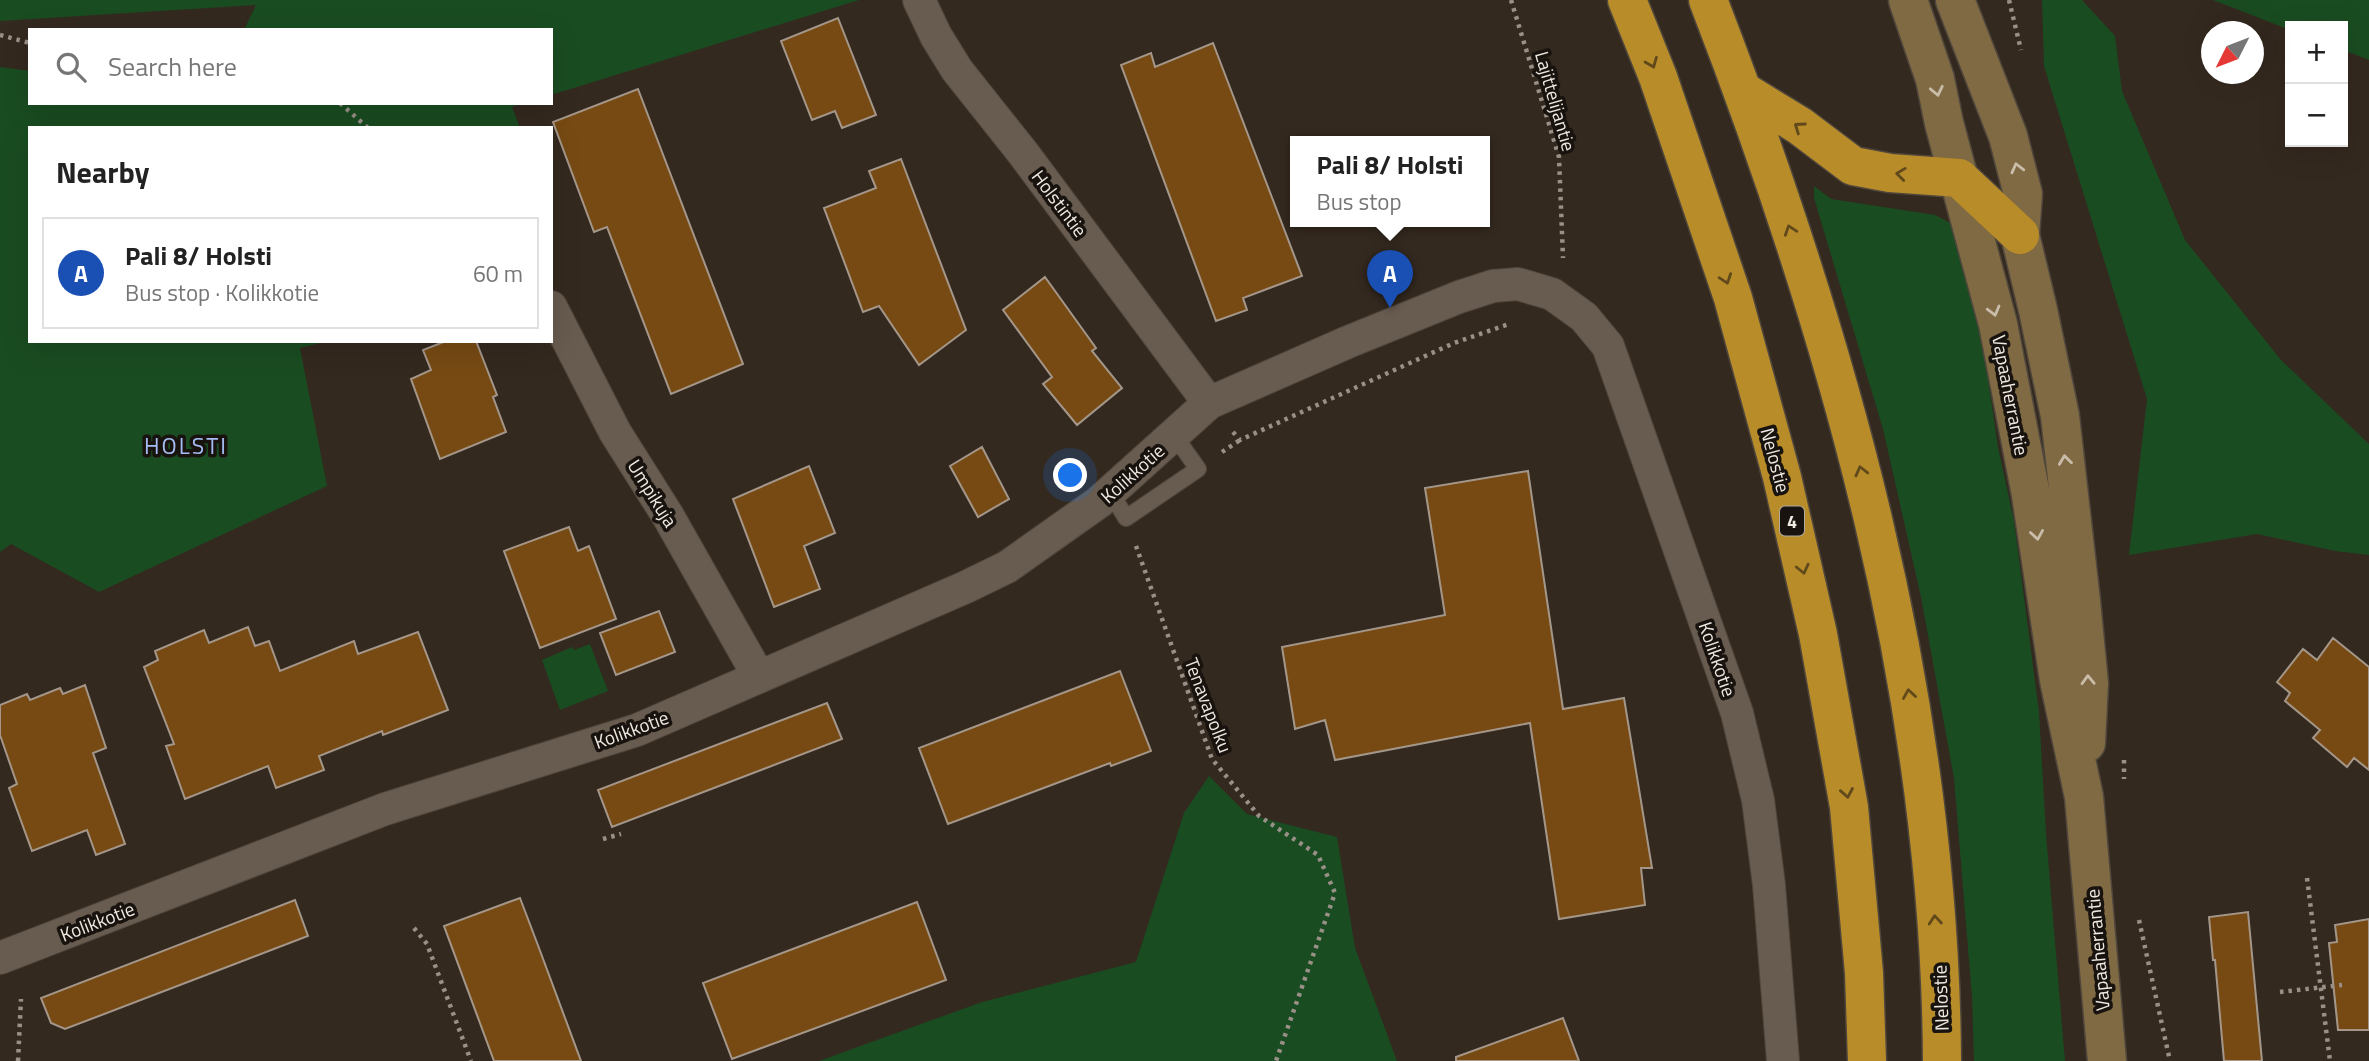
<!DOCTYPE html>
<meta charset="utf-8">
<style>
:root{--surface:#fff;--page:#f6f6f6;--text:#222;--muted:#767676;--line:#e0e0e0;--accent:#ea580c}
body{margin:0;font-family:"Titillium Web",sans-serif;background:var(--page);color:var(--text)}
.controls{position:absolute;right:21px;top:21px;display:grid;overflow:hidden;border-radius:0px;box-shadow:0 7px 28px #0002}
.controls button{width:63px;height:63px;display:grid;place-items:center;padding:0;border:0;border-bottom:2px solid var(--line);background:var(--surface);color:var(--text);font:35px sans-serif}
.compass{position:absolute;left:2201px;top:21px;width:63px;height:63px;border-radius:50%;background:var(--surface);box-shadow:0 7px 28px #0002;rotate:228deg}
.you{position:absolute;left:1071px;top:476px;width:24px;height:24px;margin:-18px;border:5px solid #fff;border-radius:50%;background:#1a73e8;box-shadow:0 0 0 10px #1a73e833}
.badge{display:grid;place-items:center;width:46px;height:46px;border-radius:50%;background:var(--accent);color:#fff;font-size:23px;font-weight:700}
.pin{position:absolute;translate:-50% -58px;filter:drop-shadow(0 2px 4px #0008)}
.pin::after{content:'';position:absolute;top:37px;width:24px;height:21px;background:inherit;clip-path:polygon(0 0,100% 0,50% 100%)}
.popup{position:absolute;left:1290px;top:136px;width:200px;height:91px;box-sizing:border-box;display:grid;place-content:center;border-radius:0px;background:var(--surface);filter:drop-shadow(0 2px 5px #0005);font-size:23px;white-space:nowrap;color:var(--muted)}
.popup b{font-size:26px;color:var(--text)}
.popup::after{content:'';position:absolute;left:50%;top:100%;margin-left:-14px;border:14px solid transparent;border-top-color:var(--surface)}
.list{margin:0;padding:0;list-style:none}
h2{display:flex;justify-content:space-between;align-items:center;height:91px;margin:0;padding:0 28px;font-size:30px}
h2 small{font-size:23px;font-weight:400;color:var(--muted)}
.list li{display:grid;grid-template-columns:46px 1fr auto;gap:21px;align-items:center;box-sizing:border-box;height:112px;margin:0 14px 14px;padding:0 14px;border:2px solid var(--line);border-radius:0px}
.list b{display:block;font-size:26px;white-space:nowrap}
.list p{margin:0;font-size:23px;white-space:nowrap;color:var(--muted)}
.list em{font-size:23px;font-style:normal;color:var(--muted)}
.icon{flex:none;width:38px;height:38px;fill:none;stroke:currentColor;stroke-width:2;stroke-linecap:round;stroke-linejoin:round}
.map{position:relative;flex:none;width:2369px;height:1061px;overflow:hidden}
.search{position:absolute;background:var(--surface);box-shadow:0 7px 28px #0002;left:28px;top:28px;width:525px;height:77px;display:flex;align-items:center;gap:18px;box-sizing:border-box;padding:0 24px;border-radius:0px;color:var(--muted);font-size:26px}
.panel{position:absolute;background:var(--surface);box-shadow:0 7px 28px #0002;left:28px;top:126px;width:525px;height:217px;border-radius:0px}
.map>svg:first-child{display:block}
.green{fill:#1a4c21}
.building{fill:#774a13;stroke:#a4978a;stroke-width:2}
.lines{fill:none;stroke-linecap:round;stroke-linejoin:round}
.lane-casing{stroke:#4f463c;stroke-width:18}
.street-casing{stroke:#4f463c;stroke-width:34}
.secondary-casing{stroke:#4f463c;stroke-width:41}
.highway-casing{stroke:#4f463c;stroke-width:41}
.path{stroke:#999088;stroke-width:4.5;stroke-dasharray:3.5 5;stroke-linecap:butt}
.lane{stroke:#685b4f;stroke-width:16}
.street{stroke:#685b4f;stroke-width:32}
.secondary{stroke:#806a43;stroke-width:38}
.highway{stroke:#b88c28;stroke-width:38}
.oneway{stroke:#60491a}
.oneway2{stroke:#c9bdaa}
.labels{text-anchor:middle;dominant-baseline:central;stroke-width:7;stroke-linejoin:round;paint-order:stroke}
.shield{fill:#18130e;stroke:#afa9a2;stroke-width:2}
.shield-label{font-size:18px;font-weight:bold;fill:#f0e9e2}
.street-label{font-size:19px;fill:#f0e9e2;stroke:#18130e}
.quarter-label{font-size:23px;letter-spacing:2px;fill:#a6bef3;stroke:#18130e}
</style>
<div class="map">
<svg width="2369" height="1061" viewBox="0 0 2369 1061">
<rect width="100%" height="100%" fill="#34291f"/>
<!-- green -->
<path class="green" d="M0,0H859L551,95V30H244L256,5L0,21Z
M2042,0H2082L2115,36L2122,91L2185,240L2281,360L2369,444V555L2335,551L2257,534L2129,555L2147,399L2044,66Z
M2213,0H2369V60L2343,50V26H2290V30Z
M0,67L30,71V103H523L512,107L520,128H30V341H329L300,348L327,486L99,592L11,544L0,552Z
M1814,186L1831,199L1935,215L1954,225L1965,253L1984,352L1998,447L2014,521L2039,712L2046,834L2065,1061H1974L1972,997L1954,778L1921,597L1883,429L1814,198Z
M590,644L608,691L560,710L542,660L572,647L574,650Z
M1209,776L1247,814L1337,837L1355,948L1397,1061H819L982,1002L1136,962L1184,813Z"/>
<!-- building -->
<path class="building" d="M838,18L876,115L842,128L835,111L812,120L781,41Z
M1213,43L1302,276L1243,298L1247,310L1216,321L1121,65L1151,53L1155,67Z
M638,89L743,364L671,394L607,227L594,232L553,122Z
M901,159L966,330L919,365L879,306L863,312L824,208L876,188L869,171Z
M1045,277L1096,348L1092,351L1122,388L1077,425L1043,384L1052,377L1003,310Z
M446,341H476L497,395L493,397L506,432L440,459L411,379L431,370L423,350Z
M982,447L1009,499L978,517L950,466Z
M809,466L835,533L804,546L820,589L774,607L733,499Z
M1528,471L1563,709L1624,698L1652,868H1641L1645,905L1559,919L1530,723L1335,760L1325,720L1295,729L1282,647L1445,615L1425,488Z
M569,527L578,551L589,546L616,619L540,648L504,551Z
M659,611L675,652L616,675L600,633Z
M248,627L255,646L269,641L280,671L354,641L358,654L418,632L448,710L383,735L382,731L319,756L324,770L276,788L268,766L185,799L166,746L174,744L144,667L158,660L155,651L204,630L209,643Z
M2333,638L2369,667V770L2354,758L2347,767L2313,738L2320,730L2285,701L2290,693L2277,682L2303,649L2317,660Z
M1120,671L1151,751L1111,766L1110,763L948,824L919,748Z
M85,685L106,748L93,753L125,844L96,855L87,830L32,851L9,788L17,784L0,735V705L27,694L30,700L60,688L63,694Z
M827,703L842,739L612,827L598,790Z
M520,898L539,948L581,1061H494L444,926Z
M295,900L308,936L65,1029L51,1023L41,998Z
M917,902L946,980L732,1059L703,983Z
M2248,912L2262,1061H2224L2215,960H2213L2209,917Z
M2369,919V1030H2338L2329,943L2337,942L2335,925Z
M1563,1018L1579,1061H1456V1057Z"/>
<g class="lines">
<defs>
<path id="lane" d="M1111,493L1126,518L1198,469L1174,435"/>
<path id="street" d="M919,0L936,36L957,70L1023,153L1209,403
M551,307L615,432L668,516L759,677
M0,958L385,809L637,730L966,587L1007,567L1099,502L1209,403L1348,342L1459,297L1493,286L1518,284L1552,294L1584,317L1608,346L1737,713L1758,800L1769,885L1783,1061"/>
<path id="secondary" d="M1908,0L1935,79L1944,123L1998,324L2031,495L2059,680L2084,797L2107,1061
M1955,0L2008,136L2023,194L2020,235L2038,310L2060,416L2081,601L2089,683L2086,743"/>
<path id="highway" d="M1627,0L1658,77L1733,298L1782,477L1818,634L1849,807L1864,973L1867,1061
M1708,0C1839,339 1940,696 1942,1061
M1743,91L1800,126L1853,166L1890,173L1959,178L2020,235"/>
</defs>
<!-- lane casing -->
<use href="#lane" class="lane-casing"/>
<!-- street casing -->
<use href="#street" class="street-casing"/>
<!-- secondary casing -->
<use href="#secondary" class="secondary-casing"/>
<!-- highway casing -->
<use href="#highway" class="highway-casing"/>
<!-- path -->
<path class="path" d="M1511,0L1559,157L1563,258
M2009,0L2021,50
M0,35L30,43
M340,103L368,128
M1233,432L1240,440L1454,343L1509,324
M1222,452L1240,440
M1136,546L1212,759L1259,816L1318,855L1335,893L1276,1061
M2124,760V779
M603,839L621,834
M2307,878L2330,1061
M2139,920L2170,1061
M414,928L427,944L471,1061
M2280,992L2342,985
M18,1061L21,999"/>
<!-- lane -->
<use href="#lane" class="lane"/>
<!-- street -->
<use href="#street" class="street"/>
<!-- secondary -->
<use href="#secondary" class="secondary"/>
<!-- highway -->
<use href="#highway" class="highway"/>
</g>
<!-- one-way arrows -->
<defs><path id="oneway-chevron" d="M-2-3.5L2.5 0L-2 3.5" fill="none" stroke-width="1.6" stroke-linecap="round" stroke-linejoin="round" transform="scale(1.75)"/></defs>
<g class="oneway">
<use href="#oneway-chevron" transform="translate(1652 63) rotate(68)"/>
<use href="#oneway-chevron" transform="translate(1799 127) rotate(-145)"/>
<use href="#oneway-chevron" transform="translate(1901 174) rotate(-173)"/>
<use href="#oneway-chevron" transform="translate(1790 230) rotate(-109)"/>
<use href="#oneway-chevron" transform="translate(1726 279) rotate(71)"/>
<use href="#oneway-chevron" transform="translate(1861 471) rotate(-104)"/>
<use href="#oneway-chevron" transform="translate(1803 569) rotate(77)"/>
<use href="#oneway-chevron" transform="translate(1909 694) rotate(-99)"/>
<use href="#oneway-chevron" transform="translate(1847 793) rotate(80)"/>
<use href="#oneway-chevron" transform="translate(1935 920) rotate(-95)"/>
</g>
<g class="oneway2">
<use href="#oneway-chevron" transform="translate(1937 91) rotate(78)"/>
<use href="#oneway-chevron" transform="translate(2017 168) rotate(-104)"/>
<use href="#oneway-chevron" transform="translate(1994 311) rotate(75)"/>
<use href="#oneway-chevron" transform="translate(2065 460) rotate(-97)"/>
<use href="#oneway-chevron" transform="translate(2037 535) rotate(81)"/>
<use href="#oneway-chevron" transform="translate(2088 680) rotate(-92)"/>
</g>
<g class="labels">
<!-- shield labels -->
<rect class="shield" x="1780" y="506.5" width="24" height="29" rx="5"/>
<g class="shield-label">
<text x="1792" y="521">4</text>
</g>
<!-- street labels -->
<g class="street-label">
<text transform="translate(1556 101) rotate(74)">Lajittelijantie</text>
<text transform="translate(1060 203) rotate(53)">Holstintie</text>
<text transform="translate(2011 395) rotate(79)">Vapaaherrantie</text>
<text transform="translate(1776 460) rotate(75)">Nelostie</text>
<text transform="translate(1132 473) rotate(-42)">Kolikkotie</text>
<text transform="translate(653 493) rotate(58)">Umpikuja</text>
<text transform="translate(1718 659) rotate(71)">Kolikkotie</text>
<text transform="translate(1209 705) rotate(69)">Tenavapolku</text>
<text transform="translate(631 729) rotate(-20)">Kolikkotie</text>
<text transform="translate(97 921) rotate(-21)">Kolikkotie</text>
<text transform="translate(2097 950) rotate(-95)">Vapaaherrantie</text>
<text transform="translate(1940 998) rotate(-92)">Nelostie</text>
</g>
<!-- quarter labels -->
<g class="quarter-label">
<text x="186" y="445">HOLSTI</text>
</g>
</g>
</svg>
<div class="controls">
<button>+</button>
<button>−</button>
</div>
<svg class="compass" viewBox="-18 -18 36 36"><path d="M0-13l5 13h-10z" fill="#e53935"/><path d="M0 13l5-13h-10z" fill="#767676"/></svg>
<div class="you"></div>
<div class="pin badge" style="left:1390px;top:308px;background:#1a4fb4">A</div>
<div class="popup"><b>Pali 8/ Holsti</b>Bus stop</div>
<div class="search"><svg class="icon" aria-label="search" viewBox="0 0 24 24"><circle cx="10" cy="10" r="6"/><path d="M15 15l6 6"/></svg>Search here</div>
<section class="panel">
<h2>Nearby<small></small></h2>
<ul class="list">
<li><span class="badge" style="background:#1a4fb4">A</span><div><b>Pali 8/ Holsti</b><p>Bus stop · Kolikkotie</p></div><em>60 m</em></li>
</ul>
</section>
</div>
